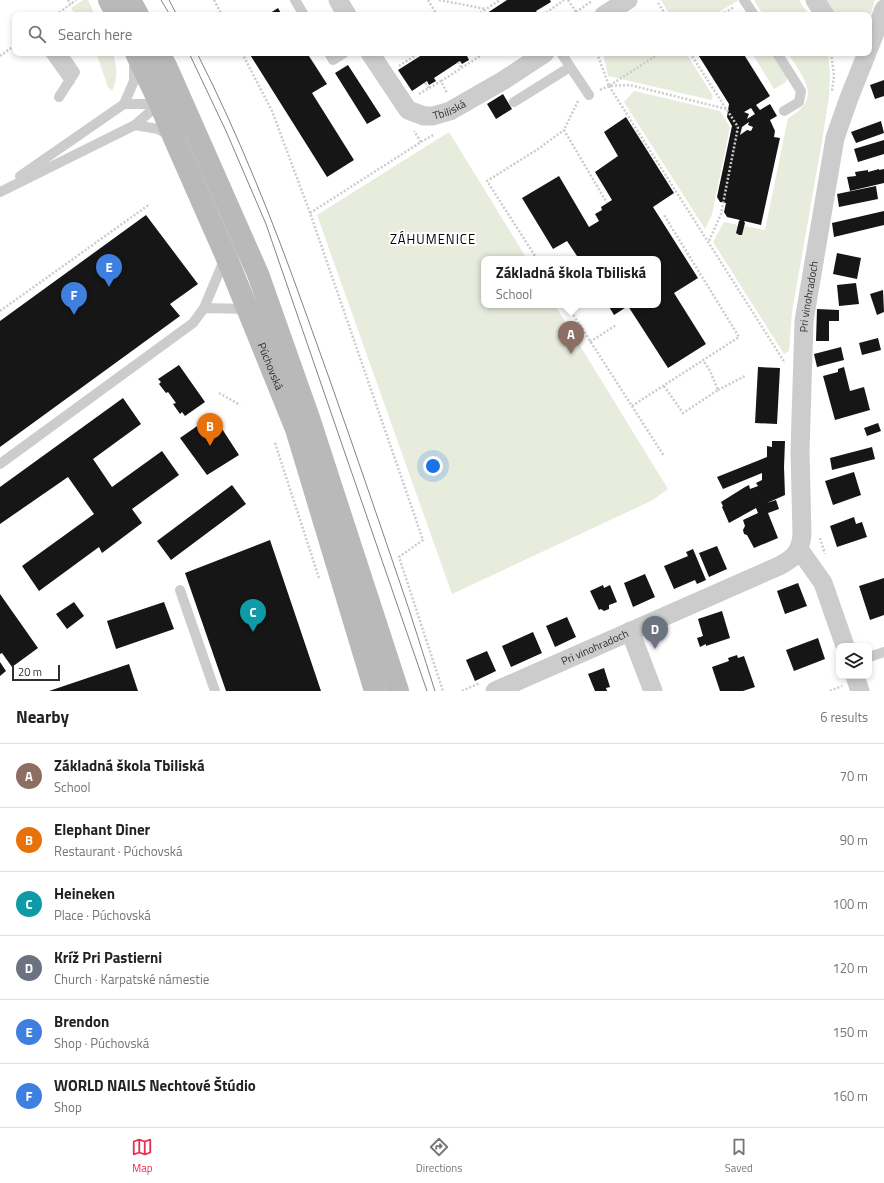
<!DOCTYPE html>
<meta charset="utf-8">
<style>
:root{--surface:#fff;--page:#f2f2f2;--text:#222;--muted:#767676;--line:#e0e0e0;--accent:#e82f53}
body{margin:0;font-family:"Titillium Web",sans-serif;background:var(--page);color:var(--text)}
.controls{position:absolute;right:12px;bottom:12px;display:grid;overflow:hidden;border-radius:8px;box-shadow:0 2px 6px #0003}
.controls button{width:36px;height:36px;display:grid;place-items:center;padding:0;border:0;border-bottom:1px solid var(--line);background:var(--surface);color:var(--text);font:20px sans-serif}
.scale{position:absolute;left:12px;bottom:10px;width:48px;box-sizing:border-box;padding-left:4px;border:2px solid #2f2f2f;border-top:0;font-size:11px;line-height:14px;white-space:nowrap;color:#2f2f2f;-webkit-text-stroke:3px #fff;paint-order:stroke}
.you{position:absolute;left:433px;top:466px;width:14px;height:14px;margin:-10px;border:3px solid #fff;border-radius:50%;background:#1a73e8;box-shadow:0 0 0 6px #1a73e833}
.badge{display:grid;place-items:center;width:26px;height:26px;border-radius:50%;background:var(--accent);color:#fff;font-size:13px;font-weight:700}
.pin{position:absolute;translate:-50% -33px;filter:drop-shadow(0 1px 2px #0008)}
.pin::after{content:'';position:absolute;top:21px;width:14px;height:12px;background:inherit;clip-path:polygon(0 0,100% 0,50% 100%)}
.popup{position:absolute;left:481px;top:256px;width:180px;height:52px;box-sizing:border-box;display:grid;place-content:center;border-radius:8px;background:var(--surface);filter:drop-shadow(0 1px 3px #0005);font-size:13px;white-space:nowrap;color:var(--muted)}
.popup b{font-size:15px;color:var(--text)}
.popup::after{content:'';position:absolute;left:50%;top:100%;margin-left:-8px;border:8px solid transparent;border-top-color:var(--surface)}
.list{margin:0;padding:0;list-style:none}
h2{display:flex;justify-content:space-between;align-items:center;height:52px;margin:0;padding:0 16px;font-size:17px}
h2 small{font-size:13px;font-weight:400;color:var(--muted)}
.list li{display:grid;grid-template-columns:26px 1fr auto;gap:12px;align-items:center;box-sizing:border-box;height:64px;padding:0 16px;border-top:1px solid var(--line)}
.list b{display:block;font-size:15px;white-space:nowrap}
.list p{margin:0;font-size:13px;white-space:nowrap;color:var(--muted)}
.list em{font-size:13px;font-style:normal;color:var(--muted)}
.icon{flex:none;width:22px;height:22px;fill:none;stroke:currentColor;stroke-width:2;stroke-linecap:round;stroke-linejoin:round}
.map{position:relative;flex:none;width:884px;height:691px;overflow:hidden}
.search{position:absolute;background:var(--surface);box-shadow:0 2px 6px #0003;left:12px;right:12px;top:12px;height:44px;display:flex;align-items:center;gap:10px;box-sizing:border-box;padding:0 14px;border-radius:8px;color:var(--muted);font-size:15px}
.sheet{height:436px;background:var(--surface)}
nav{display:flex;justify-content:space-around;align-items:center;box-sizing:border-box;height:56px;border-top:1px solid var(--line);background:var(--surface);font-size:11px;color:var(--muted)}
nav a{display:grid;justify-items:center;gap:2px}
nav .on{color:var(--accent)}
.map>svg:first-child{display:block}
.green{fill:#e7ecdd}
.building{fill:#161616;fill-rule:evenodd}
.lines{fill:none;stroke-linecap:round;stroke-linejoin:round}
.path{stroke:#ccc;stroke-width:2.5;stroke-dasharray:2 2;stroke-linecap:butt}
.lane{stroke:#ccc;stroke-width:10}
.street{stroke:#ccc;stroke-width:19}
.secondary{stroke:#b9b9b9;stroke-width:22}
.tram{stroke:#848484;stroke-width:1}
.labels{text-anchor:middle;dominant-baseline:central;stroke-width:4;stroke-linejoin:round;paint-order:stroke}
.street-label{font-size:11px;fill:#2f2f2f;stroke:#fff}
.quarter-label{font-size:13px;letter-spacing:1px;fill:#000;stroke:#fff}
</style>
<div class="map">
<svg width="884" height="691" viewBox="0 0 884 691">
<rect width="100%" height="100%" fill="#fff"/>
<!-- green -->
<path class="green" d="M83,0H88L95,15H76L71,8Z
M661,0H739L714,15H670Z
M754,0H799L809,15H763Z
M826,0H875L869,19V15H836Z
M96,53H113C117,67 118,78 112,91L108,87Z
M603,53H686L713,96L711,100L608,76Z
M752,53H772L787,76L786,82L774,89Z
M788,53H828L830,72L829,97L822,141L792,312L789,351L784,354L713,242L724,222L738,225L736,233L739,235H742L744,226L765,230L788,118C824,98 803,78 788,53Z
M634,91L720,111L730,127L712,214L705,229L624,102Z
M449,132L527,259H484V305H555L668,489L653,500L452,594L317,215Z"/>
<!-- building -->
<path class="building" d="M507,0H550L551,2L536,11L539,15H484Z
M278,8L282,15H267Z
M249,53H307L327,84L312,93L354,160L327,177Z
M425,53H472L467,56L469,60L462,64L460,61L434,78L436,81L429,85L427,81L412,91L398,70Z
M697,53H743L770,96L756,105L760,110L770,104L777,116L770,120L775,131L774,137L780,138L761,225L744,221L745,223L742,235H739L736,233L739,221L740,220L727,217L724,212L726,203L720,202L717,197L732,126L727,117L729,104ZM751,108L755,114L747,119L749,114L744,112ZM749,122L748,125L753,127L751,131L747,130L740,135L742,127Z
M348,65L381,116L367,124L335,73Z
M884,80V96L875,99L870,85Z
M503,94L512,109L496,119L487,104Z
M626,117L674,193L653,207L698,278L674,293L706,344L668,368L628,306L614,315L608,305H658V259H579L567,241L553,249L522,198L559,176L589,227L599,221L595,214L602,210L601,207L612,200L595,172L618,156L604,132Z
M881,121L884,133L856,143L851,132Z
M884,140V154L858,162L854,149Z
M879,169V170L884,169V183L850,191L847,177L856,176L855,172L868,170V172Z
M876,186L878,199L839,207L837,194Z
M884,211V225L834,237L832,223Z
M146,215L198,284L170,304L180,316L0,447V321Z
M837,253L861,258L857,279L833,274Z
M856,283L859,304L839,306L837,285Z
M883,290L884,312L877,315L870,294Z
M817,309L839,310V321H829V341H816Z
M878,338L881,350L862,355L859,343Z
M841,347L844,360L817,367L814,354Z
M179,365L205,402L185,416L182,412L180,414L173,404L176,403L168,392L166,393L159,384L161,382L158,379Z
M758,367L780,368L777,424L755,423Z
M844,367L850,391L864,387L870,410L835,420L823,376L838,372V369Z
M123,398L141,424L93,459L112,487L162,451L179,475L132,509L142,523L102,553L99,547L39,591L22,566L94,514L68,477L0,524V487Z
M213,415L239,455L207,475L180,438Z
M878,423L881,431L867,436L864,428Z
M772,441H785L784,467L785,495L767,503L776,500L779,509L768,513L778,538L754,548L747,535L744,534L743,530L745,526L743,520L758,513L756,508L729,523L722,507L723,506L721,502L745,487L749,485L750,489L758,486L756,483L762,480V473L723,489L717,477L767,457V446L772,447Z
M872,447L875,459L832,470L830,458Z
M854,472L861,495L833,505L825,481Z
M232,485L246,504L171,560L157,541Z
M854,517L856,524L862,522L867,537L837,547L830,526Z
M270,540L321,691H226L185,573Z
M717,546L727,569L709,577L699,553Z
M693,549L706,580L697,584L695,580L674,589L664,566L688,556L686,552Z
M645,574L655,597L633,607L624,583Z
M884,578V615L870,620L859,586Z
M798,583L807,606L785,614L777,591Z
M603,585L604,588L610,585L617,602L609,605V609L604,611L601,609L599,610L590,591Z
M0,594L38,648L12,667L2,653L0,654Z
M74,602L84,616L67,629L56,614Z
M164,602L174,629L116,649L107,621Z
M722,611L730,638L706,646V644L700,647L697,638L703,636L698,619Z
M567,617L576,637L555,647L546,626Z
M533,632L542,653L511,667L502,646Z
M818,638L825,659L794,671L786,650Z
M487,651L496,671L475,681L466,660Z
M737,655L738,658L744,656L755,687L743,691H720L712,667L729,661L728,658Z
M0,662L6,671L0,676Z
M129,664L138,691H49Z
M604,668L610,687L606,688L607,691H595L588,674Z"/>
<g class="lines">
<!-- path -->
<path class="path" d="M68,0L71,4
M214,0L222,15
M428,0L437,15
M439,0L486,9
M568,0L578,15
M658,3L666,15
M576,12L592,1
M56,15L76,0
M477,15L500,0
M543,15L564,0
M721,15L734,7
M242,53L272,111L310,213L423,540L399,557L443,691
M597,53L609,86L660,53
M690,53L738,127L721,214L709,241
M831,53L834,75L832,91
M0,56L15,45
M458,62L461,67
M399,66L419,53
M441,81L485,53
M425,83L429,88
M600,90L609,86
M419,94L441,81L447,93
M578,101L564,130L607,203
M726,109L630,85L609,86L785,363
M421,142L435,134
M310,213L421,142L414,131
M537,259L487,181L538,149L564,130
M567,305L664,456
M0,311L150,204
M590,342L616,325
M664,386L683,413L718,390L710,371L703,360
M718,390L745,376
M219,393L240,405
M632,406L739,337L664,215
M275,443L319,578
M820,538L825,554
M462,691L480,683
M830,691L842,686"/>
<!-- lane -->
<path class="lane" d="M295,0L304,15
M744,0L754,15
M50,53L70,81
M329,53L333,60L344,53
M561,53L589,95
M777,53L801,91L799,102L784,111
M59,97L75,72L62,53
M514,102L570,67
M124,104H160
M135,125L158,129L170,136
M20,176L124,104L134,81V61
M0,192L135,125L160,103
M204,308L247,309
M0,464L193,323L204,308L225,258
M180,590L215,691
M869,657L884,652"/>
<!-- street -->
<g class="street">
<path d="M338,0L347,15"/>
<path d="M815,0L825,15"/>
<path d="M604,15L628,0"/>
<path d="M869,48L884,9"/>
<path id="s1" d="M370,53L408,110L424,116H433L450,111L504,80L545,53"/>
<path d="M799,549L823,583L845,646"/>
<path d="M630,631L653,691"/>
<path d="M855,676L860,691"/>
<path id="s2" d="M495,691L779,566C794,558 800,553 802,535L800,451L804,321L835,138L849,98L867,53"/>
</g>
<!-- secondary -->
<g class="secondary">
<path d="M109,0L117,15"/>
<path d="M130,0L138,15"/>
<path id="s3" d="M136,53L160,104L174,138L226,256L296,429L375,691"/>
<path d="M159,53L167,68L258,274L309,418L398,691"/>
</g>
<!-- tram -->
<path class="tram" d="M161,0L170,15
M169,0L177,15
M189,53L226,131L266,224L427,691
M197,53C239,136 273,221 304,308C337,399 368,489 399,580C412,617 423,654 435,691"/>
</g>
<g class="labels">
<!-- street labels -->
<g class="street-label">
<text stroke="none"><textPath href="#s1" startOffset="112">Tbiliská</textPath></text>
<text stroke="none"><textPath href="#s2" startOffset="590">Pri vinohradoch</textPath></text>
<text stroke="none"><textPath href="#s3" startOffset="341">Púchovská</textPath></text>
<text stroke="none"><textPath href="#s2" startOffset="109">Pri vinohradoch</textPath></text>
</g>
<!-- quarter labels -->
<g class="quarter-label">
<text x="433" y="239">ZÁHUMENICE</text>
</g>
</g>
</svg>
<div class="controls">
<button><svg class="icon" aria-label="layers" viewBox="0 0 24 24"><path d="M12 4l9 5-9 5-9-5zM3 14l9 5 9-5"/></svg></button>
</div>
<div class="scale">20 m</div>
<div class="you"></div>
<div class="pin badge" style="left:571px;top:354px;background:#8d6e63">A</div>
<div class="popup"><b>Základná škola Tbiliská</b>School</div>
<div class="pin badge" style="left:210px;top:446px;background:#e8710a">B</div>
<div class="pin badge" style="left:253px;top:632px;background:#0f9aa8">C</div>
<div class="pin badge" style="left:655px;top:649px;background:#6b7280">D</div>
<div class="pin badge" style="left:109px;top:287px;background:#3f7fe0">E</div>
<div class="pin badge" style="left:74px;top:315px;background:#3f7fe0">F</div>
<div class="search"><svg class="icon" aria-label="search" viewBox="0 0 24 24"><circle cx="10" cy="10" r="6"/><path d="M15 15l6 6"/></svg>Search here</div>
</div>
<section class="sheet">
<h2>Nearby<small>6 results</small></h2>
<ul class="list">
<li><span class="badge" style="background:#8d6e63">A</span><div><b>Základná škola Tbiliská</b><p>School</p></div><em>70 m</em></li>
<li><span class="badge" style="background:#e8710a">B</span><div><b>Elephant Diner</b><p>Restaurant · Púchovská</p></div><em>90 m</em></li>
<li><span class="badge" style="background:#0f9aa8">C</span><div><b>Heineken</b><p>Place · Púchovská</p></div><em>100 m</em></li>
<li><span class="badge" style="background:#6b7280">D</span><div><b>Kríž Pri Pastierni</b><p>Church · Karpatské námestie</p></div><em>120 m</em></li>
<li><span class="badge" style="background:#3f7fe0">E</span><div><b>Brendon</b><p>Shop · Púchovská</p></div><em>150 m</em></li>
<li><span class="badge" style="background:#3f7fe0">F</span><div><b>WORLD NAILS Nechtové Štúdio</b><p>Shop</p></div><em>160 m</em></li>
</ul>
</section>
<nav>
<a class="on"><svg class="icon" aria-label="map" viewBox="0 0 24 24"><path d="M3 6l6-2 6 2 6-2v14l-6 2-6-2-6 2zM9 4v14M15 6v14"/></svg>Map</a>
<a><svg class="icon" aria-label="directions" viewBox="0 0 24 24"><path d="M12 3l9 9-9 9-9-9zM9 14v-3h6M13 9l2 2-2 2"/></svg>Directions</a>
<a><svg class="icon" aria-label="saved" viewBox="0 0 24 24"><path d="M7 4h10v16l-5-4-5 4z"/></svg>Saved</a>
</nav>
